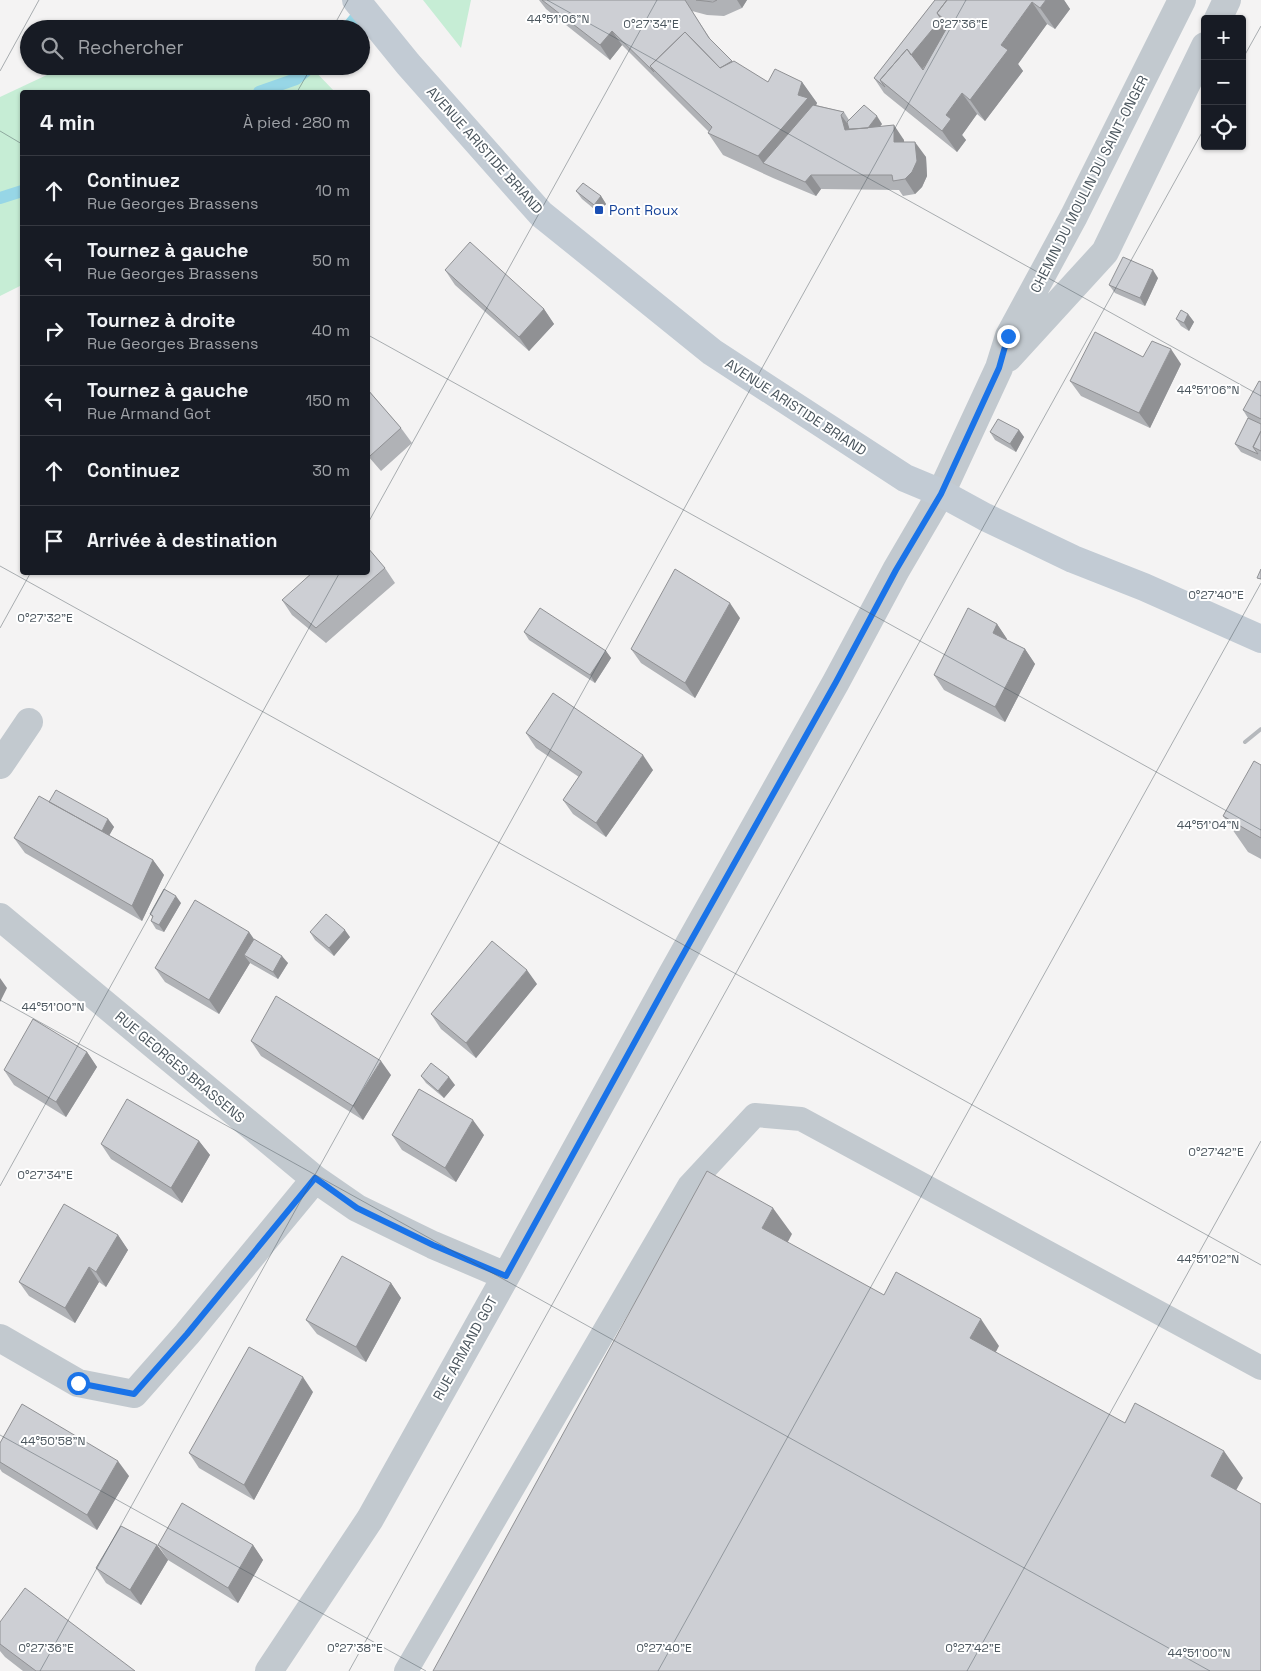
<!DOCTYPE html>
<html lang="fr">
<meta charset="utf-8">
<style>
:root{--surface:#171b24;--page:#20242c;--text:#f1f3f6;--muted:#9ea1a6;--line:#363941}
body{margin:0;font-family:"Space Grotesk",sans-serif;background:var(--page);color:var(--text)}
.controls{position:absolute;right:15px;top:15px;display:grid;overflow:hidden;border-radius:5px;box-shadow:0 1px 4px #0004}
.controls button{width:45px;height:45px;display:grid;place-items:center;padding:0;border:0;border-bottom:1px solid var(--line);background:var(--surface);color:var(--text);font:25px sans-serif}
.stop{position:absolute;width:15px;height:15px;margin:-11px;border:4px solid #1a73e8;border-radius:50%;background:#fff}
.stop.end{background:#1a73e8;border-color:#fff;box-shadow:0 1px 5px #0008}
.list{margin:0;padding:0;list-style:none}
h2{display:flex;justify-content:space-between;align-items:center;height:65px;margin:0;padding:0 20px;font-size:21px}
h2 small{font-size:16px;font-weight:400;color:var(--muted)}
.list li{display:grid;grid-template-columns:32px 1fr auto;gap:15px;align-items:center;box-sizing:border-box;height:70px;padding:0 20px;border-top:1px solid var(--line)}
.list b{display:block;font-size:19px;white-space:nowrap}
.list p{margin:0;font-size:16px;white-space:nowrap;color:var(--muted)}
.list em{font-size:16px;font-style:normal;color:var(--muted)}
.icon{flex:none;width:28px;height:28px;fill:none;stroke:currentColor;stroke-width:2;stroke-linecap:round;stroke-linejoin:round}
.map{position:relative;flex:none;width:1261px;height:1671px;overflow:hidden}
.search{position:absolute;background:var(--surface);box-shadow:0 1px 4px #0004;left:20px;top:20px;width:350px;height:55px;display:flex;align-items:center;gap:12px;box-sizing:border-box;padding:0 18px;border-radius:28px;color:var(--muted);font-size:19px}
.panel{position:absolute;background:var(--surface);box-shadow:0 1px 4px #0004;left:20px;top:90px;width:350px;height:485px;border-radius:5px}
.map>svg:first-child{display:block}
.green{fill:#c6edd5}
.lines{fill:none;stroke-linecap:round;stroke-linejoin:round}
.stream{stroke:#97d6e6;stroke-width:12}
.service{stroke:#c2c9cf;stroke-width:24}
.minor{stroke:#c2c9cf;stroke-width:28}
.secondary{stroke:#c2cbd4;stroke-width:28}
.rail{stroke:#b5b8bc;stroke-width:4}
.wall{fill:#b0b2b6}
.shaded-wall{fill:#909194}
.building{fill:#cdcfd4;stroke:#909194}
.route{stroke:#1a73e8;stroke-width:6}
.ticks{fill:none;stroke:#4b565e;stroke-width:1;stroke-opacity:0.45}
.transit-dot{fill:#1a4fb4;stroke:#fff;stroke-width:2}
.labels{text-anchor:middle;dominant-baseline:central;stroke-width:4;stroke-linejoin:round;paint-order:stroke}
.street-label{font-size:14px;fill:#4b565e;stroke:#fff}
.transit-label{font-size:14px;fill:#164399;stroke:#fff;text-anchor:start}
.ticks-label{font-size:12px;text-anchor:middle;fill:#4b565e;stroke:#fff;stroke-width:4;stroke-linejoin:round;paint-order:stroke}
</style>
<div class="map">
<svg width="1261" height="1671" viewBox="0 0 1261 1671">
<rect width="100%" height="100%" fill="#f4f3f3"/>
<!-- green -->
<path class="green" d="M423,0H471L461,48Z
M66,66H310L335,92H22V285L0,296V97Z"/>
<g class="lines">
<!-- stream -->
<path class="stream" d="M346,29L365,6
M259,92L296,79L312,66
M0,198L22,191"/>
<!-- service -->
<path class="service" d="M406,1671L689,1186L755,1115L801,1119L1261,1368"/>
<!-- minor -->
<path class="minor" d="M1218,19L1227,0
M1008,358L1105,252L1205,46
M0,765L29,722
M0,917L315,1179L357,1208L433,1245L506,1276
M0,1338L78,1383L134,1394L187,1334L315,1179
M269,1671L370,1519L506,1276L671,976L836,682L896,570L941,493L999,368L1009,336L1074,216L1182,0"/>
<!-- secondary -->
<path class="secondary" d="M356,0L408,64L541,214L712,352L905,478L941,493L985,517L1073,559L1144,587L1261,639"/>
<!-- rail -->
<path class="rail" d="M1245,742L1261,729"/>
</g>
<!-- wall -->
<path class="wall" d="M539,0H747L742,8L724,16L707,15L692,11L711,40L732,61L768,82H802L817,103L816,105L844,112L849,120L882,124L880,126L904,140V142L926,157L927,176L922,187L915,194L903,196L899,190L821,189L816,196L773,178L723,155L708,133L709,132L622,45L610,60L546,9Z
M935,0H1064L1070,9L1055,29L1047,24L1018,64L1023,71L985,121L977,114L962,135L966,140L957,152L884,93L874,78Z
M576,191L601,196L606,204L599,213L582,199Z
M445,270L544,309L554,324L529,351L455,285Z
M1158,278L1145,306L1115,293L1109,285Z
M1188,314L1194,322L1189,331L1181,326L1176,319Z
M1143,357L1181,364L1150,428L1081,396L1070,381Z
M1261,382V461L1241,452L1235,444L1248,418L1243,410Z
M368,390L401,428L412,443L381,471L368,456Z
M1019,430L1024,437L1016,452L995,440L990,432Z
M385,568L395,583L326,643L292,615L282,600Z
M740,618L695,698L641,663L631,649Z
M997,624L1007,639V640L1025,649L1035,664L1005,722L944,690L934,675Z
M524,632L606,651L611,658L595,683L529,640Z
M526,733L653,770L606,837L573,814L563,800L579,777L536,748Z
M1261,765V859L1248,852L1223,816Z
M49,802L108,819L114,827L109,835L153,860L164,875L142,921L25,853L14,838Z
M181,903L164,932L156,929L151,921L153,918L150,914Z
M249,932L254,939L288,963L278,979L250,963L219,1014L165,982L155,968Z
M310,932L350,937L334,956L315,940Z
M537,984L476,1058L441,1029L431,1014Z
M251,1041L391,1075L363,1120L261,1056Z
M87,1052L97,1067L66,1117L14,1085L4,1070Z
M421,1076L455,1085L444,1098L426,1083Z
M392,1135H484L456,1182L402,1150Z
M199,1141L210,1155L182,1203L111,1159L101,1144Z
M118,1235L128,1250L106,1287L99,1282L75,1323L29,1296L19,1282Z
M391,1283L401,1298L366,1362L317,1334L306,1320Z
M313,1392L254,1500L199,1468L189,1453Z
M0,1443L129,1476L97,1530L2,1472L0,1469Z
M157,1545L168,1560L141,1605L106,1583L96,1568Z
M158,1545H253L263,1560L238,1603L168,1560Z
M0,1622L135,1671H23L5,1657L0,1651Z"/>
<!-- shaded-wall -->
<path class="shaded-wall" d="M737,0H747L742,8Z
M1046,0H1064L1070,9L1055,29L1040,8Z
M1032,2L1047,24L1018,64L1023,71L985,121L970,100L1001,45Z
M941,19L951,34L900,96L886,85Z
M612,31L622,45L610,60L600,45Z
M802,82L817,103L815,108L763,163L758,156L798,95Z
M962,93L977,114L962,135L966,140L957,152L942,131L946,115Z
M841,115L852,130H845Z
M877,116L882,124L867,142L862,135Z
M894,125L904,140L905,157L894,142Z
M915,142L926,157L927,176L922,187L915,194L905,179Z
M811,175L821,189L816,196L805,182Z
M601,196L606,204L599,213L594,205Z
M1153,270L1158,278L1145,306L1140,298Z
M544,309L554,324L529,351L519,337Z
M1188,314L1194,322L1189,331L1184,323Z
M1171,349L1181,364L1150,428L1139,413Z
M1019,430L1024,437L1016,452L1010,444Z
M730,603L740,618L695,698L685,683Z
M997,624L1007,639L1003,648L993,633Z
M1025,649L1035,664L1005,722L995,707Z
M606,651L611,658L595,683L590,675Z
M643,755L653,770L606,837L596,823Z
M108,819L114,827L105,843L100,835Z
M153,860L164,875L142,921L132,906Z
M176,896L181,903L164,932L159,925Z
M345,930L350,937L334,956L329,948Z
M249,932L259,947L244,955L250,963L219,1014L209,1000Z
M282,956L288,963L278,979L273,972Z
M527,970L537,984L476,1058L466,1043Z
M0,978L7,988L0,1002Z
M87,1052L97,1067L66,1117L56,1102Z
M381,1061L391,1075L363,1120L353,1106Z
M449,1077L455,1085L444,1098L438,1091Z
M473,1120L484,1135L456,1182L445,1168Z
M199,1141L210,1155L182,1203L171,1188Z
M773,1208L792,1234L781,1255L762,1228Z
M118,1235L128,1250L106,1287L96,1272Z
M89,1267L99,1282L75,1323L65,1308Z
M391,1283L401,1298L366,1362L356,1347Z
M981,1319L999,1346L989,1365L970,1338Z
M303,1377L313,1392L254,1500L244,1485Z
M1224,1451L1243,1478L1229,1503L1211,1476Z
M118,1461L129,1476L97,1530L87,1515Z
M157,1545L168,1560L141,1605L130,1590Z
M253,1545L263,1560L238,1603L228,1588Z"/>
<!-- building -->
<path class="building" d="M542,0H685L709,38L732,61L720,68L685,32L650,66L654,72L612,31L600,45Z
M696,0H717L713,2Z
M935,0H947L937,13L941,19L911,55L907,49L880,80L885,87L874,78Z
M947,0H1046L1040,8L1032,2L1001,45L1008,50L970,100L962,93L946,115L951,119L942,131L880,80L907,49L923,70L949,24L937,13Z
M685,32L720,68L734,61L768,82L775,69L802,82L798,95L808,98L758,156L708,133L712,127L650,66Z
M813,105L844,112L841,115L845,130L894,125V142H915L917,161L912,172L905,179L893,181L892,175H811L805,182L763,163Z
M864,105L877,116L868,128L849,129L847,122Z
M583,183L601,196L594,205L576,191Z
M470,242L544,309L519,337L445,270Z
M1123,257L1153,270L1140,298L1109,285Z
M1181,310L1188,314L1184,323L1176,319Z
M1095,332L1143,357L1152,341L1171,349L1139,413L1070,381Z
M1259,381L1261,382V419L1243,410Z
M368,390L401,428L370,456L368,453Z
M1248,418L1261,424V431L1253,447L1258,454L1235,444Z
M998,419L1019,430L1010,444L990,432Z
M1261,431V451L1253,447Z
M368,548L385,568L316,628L282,600L313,572H368Z
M675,569L730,603L685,683L631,649Z
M1261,569V579L1257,578Z
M540,608L606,651L590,675L524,632Z
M968,608L997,624L993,633L1025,649L995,707L934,675Z
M553,693L643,755L596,823L563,800L582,772L526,733Z
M1254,761L1261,765V838L1223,816Z
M56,790L108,819L102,831L49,802Z
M39,796L153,860L132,906L14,838Z
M164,889L176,896L159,925L151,921L153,916L150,914Z
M195,900L249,932L209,1000L155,968Z
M326,914L345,930L329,948L310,932Z
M254,939L282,956L273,972L244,955Z
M492,941L527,970L466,1043L431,1014Z
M276,996L381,1061L353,1106L251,1041Z
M33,1019L87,1052L56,1102L4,1070Z
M431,1063L449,1077L438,1091L421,1076Z
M419,1089L473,1120L445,1168L392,1135Z
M127,1099L199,1141L171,1188L101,1144Z
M707,1171L773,1208L762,1228L884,1295L896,1272L981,1319L970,1338L1125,1423L1135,1403L1224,1451L1211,1476L1261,1504V1671H433Z
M64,1204L118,1235L96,1272L89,1267L65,1308L19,1282Z
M342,1256L391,1283L356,1347L306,1320Z
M249,1347L303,1377L244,1485L189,1453Z
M22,1404L118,1461L87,1515L0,1462V1443Z
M182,1503L253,1545L228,1588L158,1545Z
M121,1526L157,1545L130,1590L96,1568Z
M25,1588L135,1671H36L0,1644V1622Z"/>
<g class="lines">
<!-- route -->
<path class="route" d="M78,1383L134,1394L187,1334L315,1178L357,1208L433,1245L506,1276L671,976L836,682L896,570L941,494L999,368L1008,336"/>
</g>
<!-- ticks -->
<path class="ticks" d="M547,0L1261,396M332,29L348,0M1242,60L1261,26M0,71L39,0M297,92L312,66M0,131L22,144M368,335L1261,830M368,523L657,0M0,566L1261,1265M0,628L31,572M0,1000L1210,1671M0,1186L340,572M0,1435L426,1671M40,1671L966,0M349,1671L1205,127M658,1671L1261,583M967,1671L1261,1141"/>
<!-- markers -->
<rect class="transit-dot" x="594" y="205" width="10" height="10" rx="2.5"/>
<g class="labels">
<!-- street labels -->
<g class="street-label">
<text transform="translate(485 150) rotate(48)">AVENUE ARISTIDE BRIAND</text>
<text transform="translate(1089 184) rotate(-63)">CHEMIN DU MOULIN DU SAINT-ONGER</text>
<text transform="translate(796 407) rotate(33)">AVENUE ARISTIDE BRIAND</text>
<text transform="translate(180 1067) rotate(40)">RUE GEORGES BRASSENS</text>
<text transform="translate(465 1348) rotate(-61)">RUE ARMAND GOT</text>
</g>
<!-- transit labels -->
<g class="transit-label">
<text x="609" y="210">Pont Roux</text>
</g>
</g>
<g class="ticks-label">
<text x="558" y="23">44°51'06"N</text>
<text x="651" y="28">0°27'34"E</text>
<text x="960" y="28">0°27'36"E</text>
<text x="1208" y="394">44°51'06"N</text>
<text x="1216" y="599">0°27'40"E</text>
<text x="45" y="622">0°27'32"E</text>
<text x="1208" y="829">44°51'04"N</text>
<text x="53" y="1011">44°51'00"N</text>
<text x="1216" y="1156">0°27'42"E</text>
<text x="45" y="1179">0°27'34"E</text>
<text x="1208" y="1263">44°51'02"N</text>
<text x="53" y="1445">44°50'58"N</text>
<text x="46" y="1652">0°27'36"E</text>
<text x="355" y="1652">0°27'38"E</text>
<text x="664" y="1652">0°27'40"E</text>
<text x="973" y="1652">0°27'42"E</text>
<text x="1199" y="1657">44°51'00"N</text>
</g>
</svg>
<div class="controls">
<button>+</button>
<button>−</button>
<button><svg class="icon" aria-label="locate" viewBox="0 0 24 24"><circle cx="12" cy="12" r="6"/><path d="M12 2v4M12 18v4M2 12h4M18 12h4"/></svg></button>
</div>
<div class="stop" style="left:78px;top:1383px"></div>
<div class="stop end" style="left:1008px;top:336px"></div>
<div class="search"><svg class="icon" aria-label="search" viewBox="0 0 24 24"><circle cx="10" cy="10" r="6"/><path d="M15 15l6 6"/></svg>Rechercher</div>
<section class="panel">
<h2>4 min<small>À pied · 280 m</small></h2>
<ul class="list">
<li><svg class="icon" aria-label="ahead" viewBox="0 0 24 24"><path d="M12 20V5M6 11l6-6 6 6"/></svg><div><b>Continuez</b><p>Rue Georges Brassens</p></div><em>10 m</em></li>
<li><svg class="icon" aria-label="left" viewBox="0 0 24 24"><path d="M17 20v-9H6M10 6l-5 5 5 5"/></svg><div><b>Tournez à gauche</b><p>Rue Georges Brassens</p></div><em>50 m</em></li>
<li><svg class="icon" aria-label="right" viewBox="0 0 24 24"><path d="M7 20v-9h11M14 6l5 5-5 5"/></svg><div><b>Tournez à droite</b><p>Rue Georges Brassens</p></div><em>40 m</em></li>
<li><svg class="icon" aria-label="left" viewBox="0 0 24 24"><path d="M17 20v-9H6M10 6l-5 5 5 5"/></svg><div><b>Tournez à gauche</b><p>Rue Armand Got</p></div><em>150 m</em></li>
<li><svg class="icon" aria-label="ahead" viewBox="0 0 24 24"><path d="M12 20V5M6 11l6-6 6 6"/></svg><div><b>Continuez</b></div><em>30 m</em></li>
<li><svg class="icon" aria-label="arrive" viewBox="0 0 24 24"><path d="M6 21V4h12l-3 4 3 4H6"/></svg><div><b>Arrivée à destination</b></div></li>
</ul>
</section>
</div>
